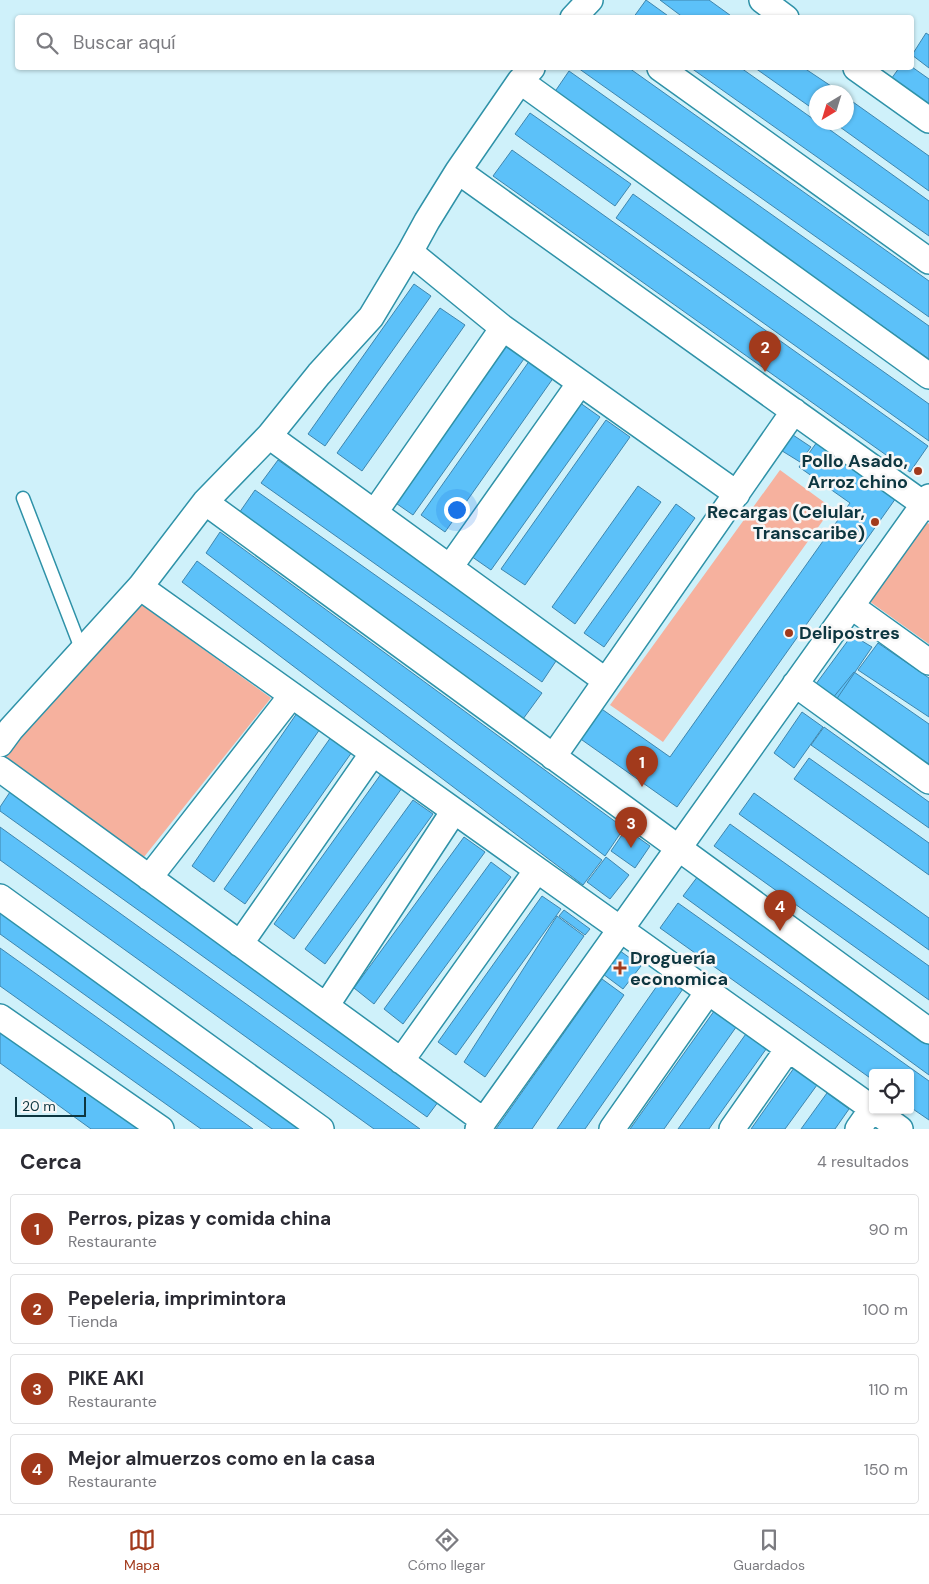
<!DOCTYPE html>
<html lang="es">
<meta charset="utf-8">
<style>
:root{--surface:#fff;--page:#f2f2f3;--text:#2b2b33;--muted:#7c7c81;--line:#e1e1e2;--accent:#a23a1c}
body{margin:0;font-family:"DM Sans",sans-serif;background:var(--page);color:var(--text)}
.controls{position:absolute;right:15px;bottom:15px;display:grid;overflow:hidden;border-radius:5px;box-shadow:0 1px 4px #0004}
.controls button{width:45px;height:45px;display:grid;place-items:center;padding:0;border:0;border-bottom:1px solid var(--line);background:var(--surface);color:var(--text);font:25px sans-serif}
.compass{position:absolute;left:809px;top:85px;width:45px;height:45px;border-radius:50%;background:var(--surface);box-shadow:0 1px 4px #0004;rotate:218deg}
.scale{position:absolute;left:15px;bottom:12px;width:71px;box-sizing:border-box;padding-left:5px;border:2px solid #0d3640;border-top:0;font-size:14px;line-height:18px;white-space:nowrap;color:#0d3640;-webkit-text-stroke:4px #f7f7f7;paint-order:stroke}
.you{position:absolute;left:456px;top:509px;width:18px;height:18px;margin:-12px;border:4px solid #fff;border-radius:50%;background:#1a73e8;box-shadow:0 0 0 8px #1a73e833}
.badge{display:grid;place-items:center;width:32px;height:32px;border-radius:50%;background:var(--accent);color:#fff;font-size:16px;font-weight:700}
.pin{position:absolute;translate:-50% -41px;filter:drop-shadow(0 1px 2px #0008)}
.pin::after{content:'';position:absolute;top:26px;width:18px;height:15px;background:inherit;clip-path:polygon(0 0,100% 0,50% 100%)}
.list{margin:0;padding:0;list-style:none}
h2{display:flex;justify-content:space-between;align-items:center;height:65px;margin:0;padding:0 20px;font-size:21px}
h2 small{font-size:16px;font-weight:400;color:var(--muted)}
.list li{display:grid;grid-template-columns:32px 1fr auto;gap:15px;align-items:center;box-sizing:border-box;height:70px;margin:0 10px 10px;padding:0 10px;border:1px solid var(--line);border-radius:5px}
.list b{display:block;font-size:19px;white-space:nowrap}
.list p{margin:0;font-size:16px;white-space:nowrap;color:var(--muted)}
.list em{font-size:16px;font-style:normal;color:var(--muted)}
.icon{flex:none;width:28px;height:28px;fill:none;stroke:currentColor;stroke-width:2;stroke-linecap:round;stroke-linejoin:round}
.map{position:relative;flex:none;width:929px;height:1129px;overflow:hidden}
.search{position:absolute;background:var(--surface);box-shadow:0 1px 4px #0004;left:15px;right:15px;top:15px;height:55px;display:flex;align-items:center;gap:12px;box-sizing:border-box;padding:0 18px;border-radius:5px;color:var(--muted);font-size:19px}
.sheet{height:385px;background:var(--surface)}
nav{display:flex;justify-content:space-around;align-items:center;box-sizing:border-box;height:70px;border-top:1px solid var(--line);background:var(--surface);font-size:14px;color:var(--muted)}
nav a{display:grid;justify-items:center;gap:2px}
nav .on{color:var(--accent)}
.map>svg:first-child{display:block}
.green{fill:#f6b19e}
.building{fill:#5cc1f9;stroke:#3e86ae}
.lines{fill:none;stroke-linecap:round;stroke-linejoin:round}
.service-casing{stroke:#2f92a8;stroke-width:15}
.minor-casing{stroke:#2f92a8;stroke-width:28}
.service{stroke:#fff;stroke-width:12}
.minor{stroke:#fff;stroke-width:25}
.poi-dot{fill:#a23a1c;stroke:#f7f7f7;stroke-width:2}
.labels{text-anchor:middle;dominant-baseline:central;stroke-width:5;stroke-linejoin:round;paint-order:stroke}
.poi-label{font-size:18px;font-weight:bold;fill:#0d3640;stroke:#f7f7f7;text-anchor:end}
</style>
<div class="map">
<svg width="929" height="1129" viewBox="0 0 929 1129">
<rect width="100%" height="100%" fill="#cff1fa"/>
<!-- green -->
<path class="green" d="M780,470L832,508L663,742L610,705Z
M926,522L929,524V644L869,601Z
M138,602L271,698L144,857L0,757L16,734Z"/>
<!-- building -->
<path class="building" d="M646,0L671,18H633Z
M660,0H709L734,18H684Z
M926,33L929,35V68L912,55Z
M912,67L929,79V110L889,82L899,68Z
M578,68H629L929,281V317Z
M691,68H741L816,121V122H819L929,201V236Z
M755,68H804L840,92H816V111Z
M569,71L929,326V359L554,93Z
M846,97L929,156V191L833,122H846Z
M530,113L631,184L615,206L515,134Z
M512,150L928,446L910,472L493,176Z
M633,194L929,404V441L616,218Z
M414,284L431,296L325,446L308,434Z
M440,308L465,325L362,471L337,453Z
M503,339L526,356L413,515L390,499Z
M530,360L554,377L445,532L421,515Z
M576,400L600,417L491,570L468,554Z
M606,420L630,437L525,585L501,569Z
M790,433L811,447L800,462L779,449Z
M817,442L896,498L677,807L575,735L596,705L670,757L850,503L799,467Z
M278,460L558,658L542,682L261,483Z
M638,486L661,502L575,624L552,607Z
M255,490L542,693L523,719L237,516Z
M676,504L695,518L604,647L584,633Z
M220,532L624,828L605,856L206,553Z
M197,561L602,860L583,885L182,582Z
M852,635L872,647L834,703L813,688Z
M878,643L929,678V717L858,670Z
M854,672L929,724V764L832,699Z
M802,712L823,727L794,768L774,753Z
M297,713L320,729L214,882L192,866Z
M824,727L929,802V828L811,745Z
M331,737L352,752L245,904L224,889Z
M809,758L929,843V875L794,779Z
M381,774L402,788L294,939L274,924Z
M12,789L441,1098L427,1117L0,811V807Z
M754,793L929,918V950L739,814Z
M413,800L433,814L325,964L305,949Z
M730,824L929,966V1000L714,846Z
M0,827L420,1129H374L0,860Z
M626,829L650,846L635,868L611,851Z
M464,837L485,852L374,1004L354,988Z
M606,857L629,875L610,899L587,882Z
M491,862L511,877L403,1024L384,1009Z
M698,876L929,1044V1075L683,896Z
M542,896L561,909L456,1055L438,1042Z
M678,903L929,1081V1120L910,1107V1073H873V1080L660,928Z
M0,905L312,1129H272L0,934Z
M564,910L590,929L585,935L559,916Z
M557,916L584,936L485,1077L464,1062Z
M0,948L253,1129H201L0,986Z
M616,948L641,966L623,989L599,971Z
M666,973L685,986L585,1129H557Z
M602,979L624,995L532,1129H496Z
M717,1007L739,1023L664,1129H630Z
M0,1022L148,1129H91L0,1063Z
M748,1031L769,1045L709,1129H678Z
M794,1068L817,1085L785,1129H751Z
M827,1093L849,1109L835,1129H801Z"/>
<g class="lines">
<defs>
<path id="service" d="M23,498L82,651"/>
<path id="minor" d="M762,0L786,18
M573,18L590,0
M660,68L929,261
M856,68L929,120
M520,81L929,376
M458,171L929,508
M410,252L503,328L737,494
M269,436L606,681
M205,502L929,1031
M375,512L503,328
M450,567L580,383
M140,587L873,1109
M851,606L929,662
M795,684L929,781
M0,744L11,729L140,587L205,502L269,436L319,374L371,317L410,252L427,221L458,171L520,81L532,68
M553,757L794,411
M0,769L484,1121
M149,878L292,695
M0,897L321,1129
M240,944L373,753
M326,1006L454,811
M0,1017L161,1129
M401,1061L537,870
M874,1110L900,1129
M478,1129L929,497
M612,1129L708,992
M732,1129L788,1049
M858,1129L872,1109"/>
</defs>
<!-- service casing -->
<use href="#service" class="service-casing"/>
<!-- minor casing -->
<use href="#minor" class="minor-casing"/>
<!-- service -->
<use href="#service" class="service"/>
<!-- minor -->
<use href="#minor" class="minor"/>
</g>
<!-- markers -->
<g class="poi-dot">
<circle cx="918" cy="471" r="5"/>
<circle cx="875" cy="522" r="5"/>
<circle cx="789" cy="633" r="5"/>
<path d="M617.5 960.5h5v5h5v5h-5v5h-5v-5h-5v-5h5z"/>
</g>
<g class="labels">
<!-- poi labels -->
<g class="poi-label">
<text x="908" y="461">Pollo Asado,<tspan x="908" dy="21">Arroz chino</tspan></text>
<text x="865" y="512">Recargas (Celular,<tspan x="865" dy="21">Transcaribe)</tspan></text>
<text x="799" y="633" text-anchor="start">Delipostres</text>
<text x="630" y="958" text-anchor="start">Droguería<tspan x="630" dy="21">economica</tspan></text>
</g>
</g>
</svg>
<div class="controls">
<button><svg class="icon" aria-label="locate" viewBox="0 0 24 24"><circle cx="12" cy="12" r="6"/><path d="M12 2v4M12 18v4M2 12h4M18 12h4"/></svg></button>
</div>
<svg class="compass" viewBox="-18 -18 36 36"><path d="M0-13l5 13h-10z" fill="#e53935"/><path d="M0 13l5-13h-10z" fill="#7c7c81"/></svg>
<div class="scale">20 m</div>
<div class="you"></div>
<div class="pin badge" style="left:642px;top:787px">1</div>
<div class="pin badge" style="left:765px;top:372px">2</div>
<div class="pin badge" style="left:631px;top:848px">3</div>
<div class="pin badge" style="left:780px;top:931px">4</div>
<div class="search"><svg class="icon" aria-label="search" viewBox="0 0 24 24"><circle cx="10" cy="10" r="6"/><path d="M15 15l6 6"/></svg>Buscar aquí</div>
</div>
<section class="sheet">
<h2>Cerca<small>4 resultados</small></h2>
<ul class="list">
<li><span class="badge">1</span><div><b>Perros, pizas y comida china</b><p>Restaurante</p></div><em>90 m</em></li>
<li><span class="badge">2</span><div><b>Pepeleria, imprimintora</b><p>Tienda</p></div><em>100 m</em></li>
<li><span class="badge">3</span><div><b>PIKE AKI</b><p>Restaurante</p></div><em>110 m</em></li>
<li><span class="badge">4</span><div><b>Mejor almuerzos como en la casa</b><p>Restaurante</p></div><em>150 m</em></li>
</ul>
</section>
<nav>
<a class="on"><svg class="icon" aria-label="map" viewBox="0 0 24 24"><path d="M3 6l6-2 6 2 6-2v14l-6 2-6-2-6 2zM9 4v14M15 6v14"/></svg>Mapa</a>
<a><svg class="icon" aria-label="directions" viewBox="0 0 24 24"><path d="M12 3l9 9-9 9-9-9zM9 14v-3h6M13 9l2 2-2 2"/></svg>Cómo llegar</a>
<a><svg class="icon" aria-label="saved" viewBox="0 0 24 24"><path d="M7 4h10v16l-5-4-5 4z"/></svg>Guardados</a>
</nav>
